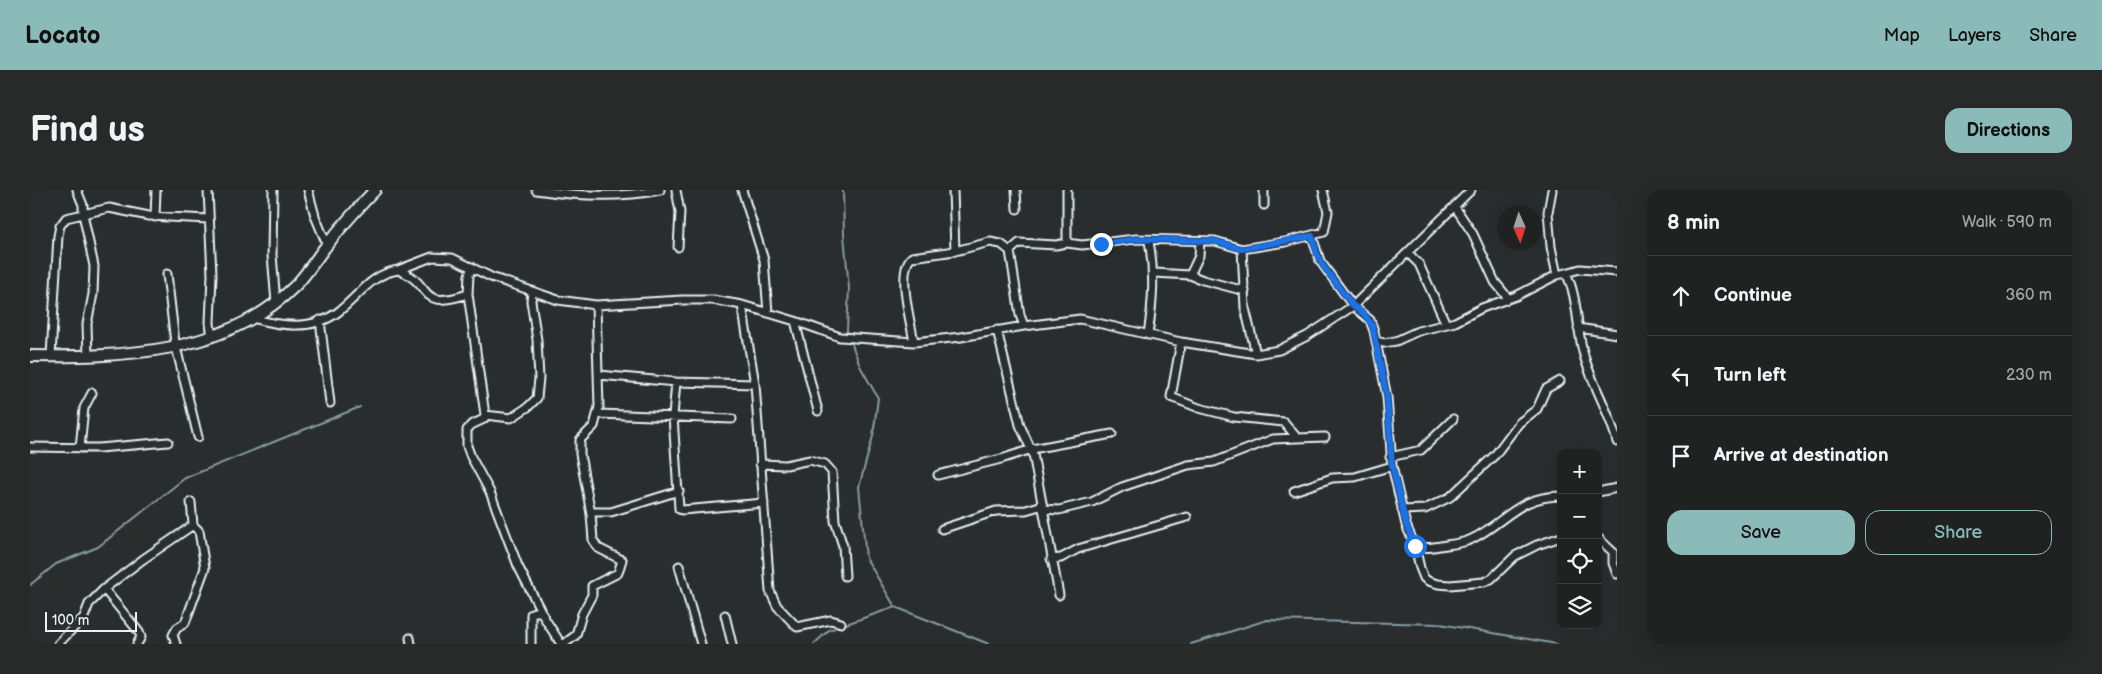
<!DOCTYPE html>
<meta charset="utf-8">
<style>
:root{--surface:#202222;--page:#282a2a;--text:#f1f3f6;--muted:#a2a4a5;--line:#3d3f40;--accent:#8bbbb9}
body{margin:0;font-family:"Balsamiq Sans",sans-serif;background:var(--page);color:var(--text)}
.controls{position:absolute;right:15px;bottom:15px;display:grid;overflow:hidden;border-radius:10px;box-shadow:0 5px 20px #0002}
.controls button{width:45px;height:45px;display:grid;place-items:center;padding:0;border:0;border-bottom:1px solid var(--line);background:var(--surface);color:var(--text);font:25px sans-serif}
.compass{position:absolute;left:1467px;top:15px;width:45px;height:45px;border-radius:50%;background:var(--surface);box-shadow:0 5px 20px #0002;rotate:177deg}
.scale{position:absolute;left:15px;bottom:12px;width:92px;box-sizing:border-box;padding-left:5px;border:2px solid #e8f1f8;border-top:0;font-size:14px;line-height:18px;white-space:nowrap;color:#e8f1f8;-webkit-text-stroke:4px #2a2d2e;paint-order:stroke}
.stop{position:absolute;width:15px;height:15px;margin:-11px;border:4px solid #1a73e8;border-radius:50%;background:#fff}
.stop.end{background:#1a73e8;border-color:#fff;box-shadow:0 1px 5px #0008}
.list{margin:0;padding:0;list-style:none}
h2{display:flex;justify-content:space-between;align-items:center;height:65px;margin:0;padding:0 20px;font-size:21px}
h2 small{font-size:16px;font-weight:400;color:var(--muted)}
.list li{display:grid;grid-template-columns:32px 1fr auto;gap:15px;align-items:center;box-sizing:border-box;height:80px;padding:0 20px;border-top:1px solid var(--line)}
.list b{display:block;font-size:19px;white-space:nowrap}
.list em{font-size:16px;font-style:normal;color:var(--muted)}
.actions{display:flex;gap:10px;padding:15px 20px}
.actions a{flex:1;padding:11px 0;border:1px solid var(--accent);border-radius:15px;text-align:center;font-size:18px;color:var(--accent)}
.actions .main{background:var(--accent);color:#111}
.icon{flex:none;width:28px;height:28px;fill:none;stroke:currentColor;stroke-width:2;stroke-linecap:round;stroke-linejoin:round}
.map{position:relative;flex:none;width:1587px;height:454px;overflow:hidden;border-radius:15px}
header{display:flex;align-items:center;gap:30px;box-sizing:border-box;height:70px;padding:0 25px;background:var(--accent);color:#111}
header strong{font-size:24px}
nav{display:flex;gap:28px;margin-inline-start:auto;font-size:18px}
.intro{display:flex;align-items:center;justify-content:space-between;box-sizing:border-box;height:120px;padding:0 30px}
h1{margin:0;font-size:35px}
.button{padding:12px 22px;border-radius:15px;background:var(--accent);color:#111;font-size:18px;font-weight:700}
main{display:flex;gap:30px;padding:0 30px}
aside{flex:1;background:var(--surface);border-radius:15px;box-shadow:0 5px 20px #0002}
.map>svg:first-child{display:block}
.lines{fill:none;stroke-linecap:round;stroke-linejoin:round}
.stream{stroke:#879ca2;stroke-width:2}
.street-casing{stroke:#e8f1f8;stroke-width:11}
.secondary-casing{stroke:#e8f1f8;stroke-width:14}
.street{stroke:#2a2d2e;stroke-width:7}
.secondary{stroke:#2a2d2e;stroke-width:10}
.route{stroke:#1a73e8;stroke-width:6}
</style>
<header>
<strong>Locato</strong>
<nav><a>Map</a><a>Layers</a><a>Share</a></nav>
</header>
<div class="intro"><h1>Find us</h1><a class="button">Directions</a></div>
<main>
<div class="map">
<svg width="1587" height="454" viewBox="0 0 1587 454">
<rect width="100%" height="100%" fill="#2a2d2e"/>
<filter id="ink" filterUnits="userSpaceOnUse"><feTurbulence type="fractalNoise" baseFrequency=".02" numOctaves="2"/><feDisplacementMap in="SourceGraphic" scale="10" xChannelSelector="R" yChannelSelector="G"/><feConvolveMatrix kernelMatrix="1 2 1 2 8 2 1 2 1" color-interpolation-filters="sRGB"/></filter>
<g filter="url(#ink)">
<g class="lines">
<!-- stream -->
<path class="stream" d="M813,0L814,45L819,98L817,140L818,145
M820,149L830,176L848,208L843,246L829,297L836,368L865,417
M0,395L26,374L68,357L155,288L330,217
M784,454L799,440L865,417L959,454
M1161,454L1237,430L1410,434L1527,454"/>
<defs>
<path id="street" d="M178,0L182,85L180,133L182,147
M243,0L242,65L246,113
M278,0L285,26L297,55
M506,0C546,6 590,8 630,0
M646,0L650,22L648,57
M712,0L734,70L738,123
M923,0L925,61
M986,0L987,19
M1234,0V15
M1522,0L1518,22L1521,57L1527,85
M1425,17L1443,44L1465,92L1478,108
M125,27L126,0
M1282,46L1290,71L1323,116L1340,130L1344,141L1357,207L1362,276L1376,335L1385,356L1390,378L1394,388L1398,391L1408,394L1420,395L1454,392L1461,389L1485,366L1507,355L1531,347
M1037,53V0
M1212,59L1215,118L1226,164
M980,61L989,53L1026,55L1037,53L1052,55L1106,49L1185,51L1212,59L1255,52L1294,42L1298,22L1293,0
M1378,63L1389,74L1416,134
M442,77L439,85L438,104L455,225L454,229L441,235L437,240V256L441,267L460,302L488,376L515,429L531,454
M368,80L402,67L422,68L461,87L528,110L566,115L652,110H683L712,115L765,131L810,147L884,152L931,147L994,136L1050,129L1151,152L1226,164L1249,160L1277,146L1323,116L1441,0
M1124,83L1160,85L1173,90L1215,101
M1536,83L1550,79L1587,82
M137,84L145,153L168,247
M1160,85L1169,66L1170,51
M712,115L725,194L740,401L747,416L767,437L801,430L811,433
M222,128C250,136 283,141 308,122C329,106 341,84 368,80C406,94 384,121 438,104
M290,130L300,213
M765,131L788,221
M1548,138L1587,144
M967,140L990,235L1003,264L1029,405
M1118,145C1123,111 1125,85 1119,51
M1346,151L1354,153L1366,151L1388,141L1425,132L1452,118L1486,106L1527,85L1536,83C1549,109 1546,142 1555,169C1564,198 1580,223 1587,252
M884,152C881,133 866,80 882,67L925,61L960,52L971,54L980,61L990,125L994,136
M1151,152L1141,207L1169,218L1204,227L1254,232L1267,248L1295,247
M21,166L28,46L30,36L36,28L53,24V15L47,0
M58,166L57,134L63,104L64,76L53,24L79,18L119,26L178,29
M569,185L646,192L725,194
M646,192L643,226L649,319L652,320L734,313
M568,224L702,229
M455,225L481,228L498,217L507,208L509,188L507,150L501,111L502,102
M0,257L69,258L138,252
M50,258L54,218L62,203
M1360,267L1391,260L1423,229
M730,274L756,275L780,270L795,274L802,282L805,331L813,356L815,386
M908,285L971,269L1002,259L1082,244
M1264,301L1302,288L1325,287L1362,276
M1568,302L1587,298
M1013,319L1029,320L1062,312L1092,297L1158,275L1184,272L1243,249L1267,248
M1372,320L1395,319L1420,307L1465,265L1489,233L1507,219L1516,199L1530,191
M561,322H581L649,301
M912,339L966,321L996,320L1013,315
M1568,348L1583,362V373L1587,384
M1385,356C1396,359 1405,357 1416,355C1425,354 1434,353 1442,349C1476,332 1488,306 1531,306
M1021,369L1031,368L1048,359L1157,327
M649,376L671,454
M74,399L109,442L111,447L107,454
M695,425L702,454
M380,448L381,454
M28,454L54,427L59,414L74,399L112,370L163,335
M146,454L143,445L147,438L155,433L175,378L169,341L163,335L161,312
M501,454V424L504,422H511
M534,454L546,445L552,424L562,405V396L588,383L592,370L568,358L563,350L561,324L550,264V250L564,236L569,217L566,115"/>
<path id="secondary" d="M0,166C92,167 195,165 265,96C275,86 284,72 293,60C309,39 327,19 345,0"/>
</defs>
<!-- street casing -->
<use href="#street" class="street-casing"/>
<!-- secondary casing -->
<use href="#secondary" class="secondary-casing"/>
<!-- street -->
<use href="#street" class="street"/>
<!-- secondary -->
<use href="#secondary" class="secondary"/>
</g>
</g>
<g class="lines" filter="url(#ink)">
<!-- route -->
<path class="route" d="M1071,54L1106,49L1185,51L1212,59L1282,46L1287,64L1293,76L1323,116L1334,124L1342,135L1357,207L1362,276L1376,334L1385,356"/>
</g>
</svg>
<div class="controls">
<button>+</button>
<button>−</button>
<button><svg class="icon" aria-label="locate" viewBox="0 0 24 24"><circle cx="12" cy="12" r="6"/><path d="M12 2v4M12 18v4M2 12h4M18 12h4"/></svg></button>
<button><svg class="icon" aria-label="layers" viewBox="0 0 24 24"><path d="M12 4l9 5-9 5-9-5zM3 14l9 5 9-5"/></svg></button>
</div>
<svg class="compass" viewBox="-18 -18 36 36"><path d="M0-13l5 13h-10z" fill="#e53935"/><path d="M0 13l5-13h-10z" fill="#a2a4a5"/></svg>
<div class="scale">100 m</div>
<div class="stop" style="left:1385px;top:356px"></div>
<div class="stop end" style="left:1071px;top:54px"></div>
</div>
<aside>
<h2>8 min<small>Walk · 590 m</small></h2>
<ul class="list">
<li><svg class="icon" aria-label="ahead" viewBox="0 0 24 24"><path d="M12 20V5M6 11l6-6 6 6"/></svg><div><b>Continue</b></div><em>360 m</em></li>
<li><svg class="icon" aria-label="left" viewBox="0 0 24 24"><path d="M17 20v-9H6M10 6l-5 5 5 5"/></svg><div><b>Turn left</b></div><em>230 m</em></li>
<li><svg class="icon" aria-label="arrive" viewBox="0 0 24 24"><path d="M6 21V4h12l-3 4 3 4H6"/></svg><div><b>Arrive at destination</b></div></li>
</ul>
<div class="actions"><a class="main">Save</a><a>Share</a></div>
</aside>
</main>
